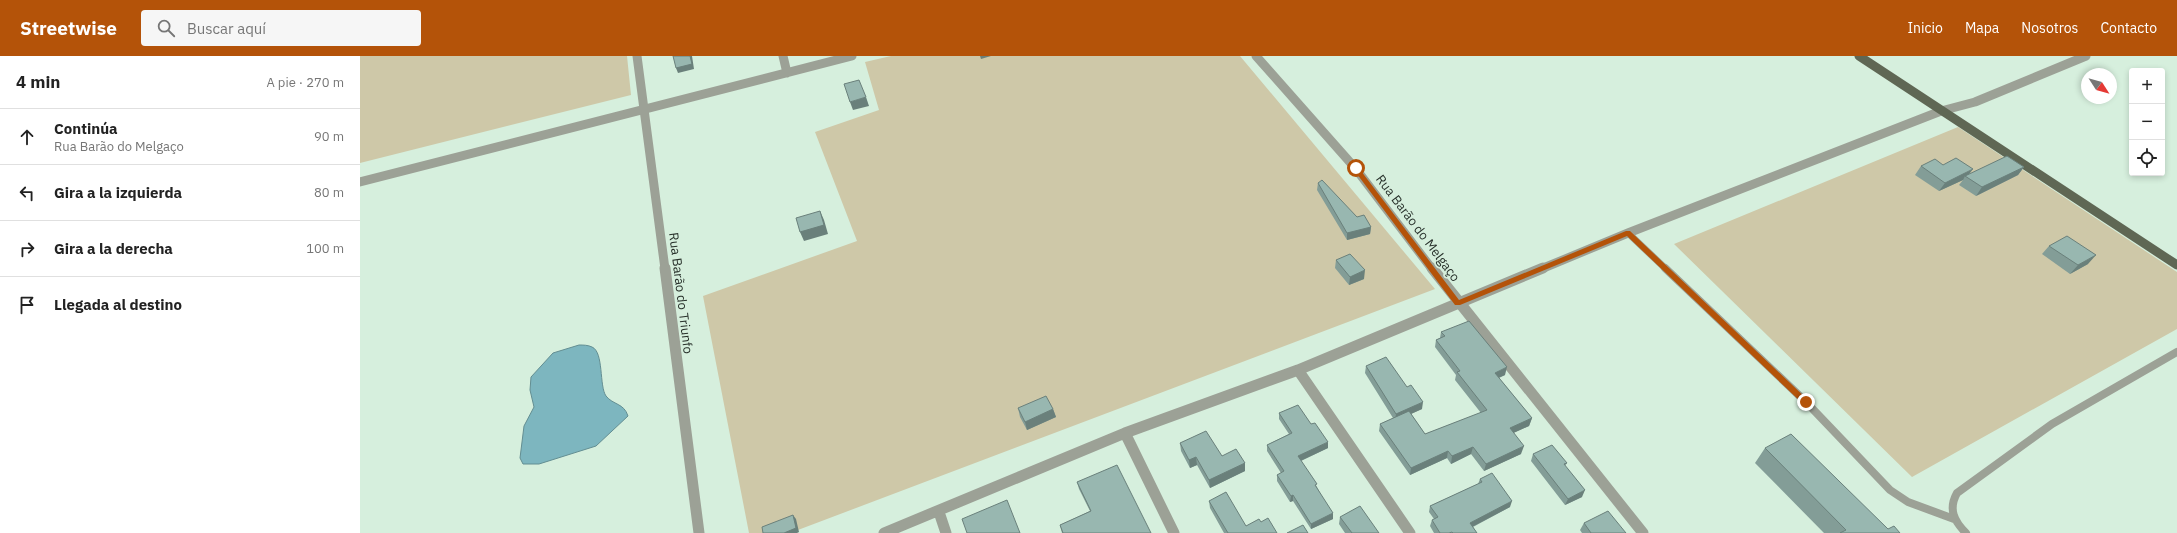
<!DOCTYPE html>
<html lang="es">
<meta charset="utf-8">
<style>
:root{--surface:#fff;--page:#f6f6f6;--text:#222;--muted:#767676;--line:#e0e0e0;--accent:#b45309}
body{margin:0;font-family:"IBM Plex Sans",sans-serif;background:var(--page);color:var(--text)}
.controls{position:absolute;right:12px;top:12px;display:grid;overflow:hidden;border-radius:4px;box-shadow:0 2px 6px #0003}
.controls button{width:36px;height:36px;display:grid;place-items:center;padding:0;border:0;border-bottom:1px solid var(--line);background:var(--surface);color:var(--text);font:20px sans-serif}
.compass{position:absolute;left:1721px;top:12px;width:36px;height:36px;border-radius:50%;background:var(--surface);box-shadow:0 2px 6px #0003;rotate:126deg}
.stop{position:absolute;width:12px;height:12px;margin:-9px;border:3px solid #b45309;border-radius:50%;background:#fff}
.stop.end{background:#b45309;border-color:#fff;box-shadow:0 1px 4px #0008}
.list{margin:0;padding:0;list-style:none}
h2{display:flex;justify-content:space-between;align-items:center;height:52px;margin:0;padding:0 16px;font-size:17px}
h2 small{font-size:13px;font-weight:400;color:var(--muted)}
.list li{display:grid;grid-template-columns:26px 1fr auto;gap:12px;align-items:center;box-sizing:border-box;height:56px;padding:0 16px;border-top:1px solid var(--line)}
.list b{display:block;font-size:15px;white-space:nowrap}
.list p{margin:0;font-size:13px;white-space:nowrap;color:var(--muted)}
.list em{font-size:13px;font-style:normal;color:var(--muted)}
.icon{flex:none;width:22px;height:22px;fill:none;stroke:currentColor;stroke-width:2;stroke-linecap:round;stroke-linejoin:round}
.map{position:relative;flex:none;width:1817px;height:477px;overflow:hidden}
header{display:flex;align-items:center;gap:24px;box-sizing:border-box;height:56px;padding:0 20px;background:var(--accent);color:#fff}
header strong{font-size:19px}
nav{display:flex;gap:22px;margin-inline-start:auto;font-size:14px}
.search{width:280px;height:36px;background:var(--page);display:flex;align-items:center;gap:10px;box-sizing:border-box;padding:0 14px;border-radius:4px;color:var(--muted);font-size:15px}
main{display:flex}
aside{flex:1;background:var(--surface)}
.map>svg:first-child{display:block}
.green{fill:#cec8a8}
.water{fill:#7db6bf;stroke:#638e92}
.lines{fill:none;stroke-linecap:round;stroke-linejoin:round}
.lane-far1{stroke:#9ca196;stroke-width:7}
.lane{stroke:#9ca196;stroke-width:8}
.street-far1{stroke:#9ca196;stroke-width:9}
.street{stroke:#9ca196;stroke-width:11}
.primary{stroke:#5f6754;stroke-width:9}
.wall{fill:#839d97}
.shaded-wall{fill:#6a807b}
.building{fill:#98b7b0;stroke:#6a807b}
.route{fill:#b45309}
.labels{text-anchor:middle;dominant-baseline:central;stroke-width:3.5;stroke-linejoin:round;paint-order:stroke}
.street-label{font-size:13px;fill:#27302a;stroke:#d6efdd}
</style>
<header>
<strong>Streetwise</strong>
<div class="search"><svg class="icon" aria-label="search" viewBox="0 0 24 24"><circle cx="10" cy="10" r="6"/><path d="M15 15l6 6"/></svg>Buscar aquí</div>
<nav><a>Inicio</a><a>Mapa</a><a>Nosotros</a><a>Contacto</a></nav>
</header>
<main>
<aside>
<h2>4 min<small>A pie · 270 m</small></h2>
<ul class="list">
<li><svg class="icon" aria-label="ahead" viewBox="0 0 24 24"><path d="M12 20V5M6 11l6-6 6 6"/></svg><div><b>Continúa</b><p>Rua Barão do Melgaço</p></div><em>90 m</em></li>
<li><svg class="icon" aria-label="left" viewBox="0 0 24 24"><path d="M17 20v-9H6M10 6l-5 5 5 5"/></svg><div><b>Gira a la izquierda</b></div><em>80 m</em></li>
<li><svg class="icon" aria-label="right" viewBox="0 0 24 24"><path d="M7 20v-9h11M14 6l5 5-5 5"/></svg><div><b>Gira a la derecha</b></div><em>100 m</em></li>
<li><svg class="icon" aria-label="arrive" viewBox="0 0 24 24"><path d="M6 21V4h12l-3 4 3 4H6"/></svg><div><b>Llegada al destino</b></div></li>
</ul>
</aside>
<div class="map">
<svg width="1817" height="477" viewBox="0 0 1817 477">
<rect width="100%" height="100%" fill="#d6efdd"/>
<!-- green -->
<path class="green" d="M0,0H267L271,39L0,107Z
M531,0H880L1075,233L430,477H389L343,240L497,185L455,76L519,54L505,6Z
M1598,71L1817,216V273L1552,421L1314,188Z"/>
<!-- water -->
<path class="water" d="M219,289C223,289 228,289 232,291C244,296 239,330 246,340C253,349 264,347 268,360L236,390L179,408H163L160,402L164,370L174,351L170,334L171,321L193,297Z"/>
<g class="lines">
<!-- lane-far1 -->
<path class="lane-far1" d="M1268,177L1306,213"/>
<!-- lane -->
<path class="lane" d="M1305,212L1446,346L1530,434L1548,446L1594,463
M1606,477C1594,465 1588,453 1597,437L1692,368L1817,296"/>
<!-- street-far1 -->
<path class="street-far1" d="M277,0L305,213
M423,0L427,17
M896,0L996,113L1072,213
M0,126L492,0
M1181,213L1268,177L1581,55L1615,46L1726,0"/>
<!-- street -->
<path class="street" d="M305,212L339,477
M1072,212L1283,477
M938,314L1050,477
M765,377L814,477
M579,456L586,477
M524,477L765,377L938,314L1183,212"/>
<!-- primary -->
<path class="primary" d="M1499,0L1817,209"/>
</g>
<!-- wall -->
<path class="wall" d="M1583,109L1609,118L1664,111L1658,119L1616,140L1599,129L1603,124L1579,135L1555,119L1561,110Z
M958,127L997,161L1011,171L1010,178L987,184L957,134Z
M1689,190L1728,208L1710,218L1682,198Z
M976,204L1004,223L989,229L975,212Z
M1081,276L1145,319L1139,322L1172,362L1169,370L1153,377L1161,398L1124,415L1111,398L1091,408L1087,402L1050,419L1019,375L1020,368L1033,362L1005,317L1006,310L1062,353L1051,358L1065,378L1121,357L1095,324L1096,319L1075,291L1076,284L1080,282Z
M658,352L693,353L696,361L667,374L660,361Z
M919,357L968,392L941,405L957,431L973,463L951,473L933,445L930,446L917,425V419L921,417L907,395V389L929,378L919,363Z
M820,387L885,407V415L850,432L837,409L830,412L821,395Z
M1405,392L1528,473L1540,477H1464L1395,407Z
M1173,398L1207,407L1205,410L1222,441L1205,449L1171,405Z
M1120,423L1150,451L1113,471L1117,477H1074L1070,470L1072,464L1074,463L1069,456L1070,450L1118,428Z
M717,426L791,477H702L700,469L730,455L719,433Z
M849,445L886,470L901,466L917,477H864L850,452Z
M980,461L1019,477H985L979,468Z
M1224,467L1266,477H1222L1220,474Z"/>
<!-- shaded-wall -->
<path class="shaded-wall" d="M330,0H332L334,13L318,17L316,12Z
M620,0H631L621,3Z
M506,41L509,50L493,54L490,46Z
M1664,111L1658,119L1616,140L1622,131Z
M1613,113L1607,121L1605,120L1603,124L1579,135L1585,127Z
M460,155L464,164L468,178L444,185L440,176Z
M1011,171L1010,178L987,184V177Z
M1736,199L1728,208L1710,218L1718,209Z
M1005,214L1004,223L989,229L990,221Z
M1147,311L1145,319L1133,324L1135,317Z
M1063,346L1062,353L1035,365L1036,358Z
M693,353L696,361L667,374L665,366Z
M1172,362L1169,370L1147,380L1150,372Z
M968,386V392L938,406V400Z
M1164,390L1161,398L1124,415L1126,408Z
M1113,391L1111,398L1091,408L1092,400Z
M1088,395L1087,402L1050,419L1051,412Z
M836,401L837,409L830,412L829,404Z
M885,407V415L850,432L849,424Z
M1225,434L1222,441L1205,449L1208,443Z
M933,439V445L930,446L931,440Z
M1152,445L1150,451L1108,473L1110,467Z
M973,457V463L951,473V468Z
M433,459L436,463L439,476L437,477H424Z"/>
<!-- building -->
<path class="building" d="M313,0H330L332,8L316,12Z
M499,24L506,41L490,46L484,28Z
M1647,100L1664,111L1622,131L1605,120Z
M1596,102L1613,113L1585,127L1561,110L1575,103L1583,109Z
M962,124L997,161L1004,159L1011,171L987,177L958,127Z
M460,155L464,169L440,176L436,162Z
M1707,180L1736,199L1718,209L1689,190Z
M990,198L1005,214L990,221L976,204Z
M1109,265L1147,311L1135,317L1172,362L1150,372L1164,390L1126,408L1113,391L1092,400L1088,395L1051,412L1020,368L1049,355L1065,378L1127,354L1097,316L1100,315L1076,284L1085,280L1081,276Z
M1026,301L1047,331L1051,329L1063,346L1036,358L1006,310Z
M686,340L693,353L665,366L658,352Z
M938,349L951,368L955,367L968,386L938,400L957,428L955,429L973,457L951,468L933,439L931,440L917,419L924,415L907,389L932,377L919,357Z
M846,375L862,400L876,393L885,407L849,424L836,401L829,404L820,387Z
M1431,378L1528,473L1534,470L1540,477H1480L1486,474L1405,392Z
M1192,389L1207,407L1204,408L1225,434L1208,443L1173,398Z
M757,409L791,477H703L700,469L731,455L717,426Z
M1132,417L1152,445L1110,467L1117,477H1093L1092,476L1089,477H1080L1072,464L1078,461L1070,450L1122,426L1120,423Z
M866,436L886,470L899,463L901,466L908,462L917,477H868L849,445Z
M647,444L660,477H607L602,463Z
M1000,450L1019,477H992L980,461Z
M1248,455L1266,477H1231L1224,467Z
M433,459L436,472L424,477H403L402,471Z
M943,469L948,477H927Z"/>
<!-- route -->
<path class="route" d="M994,111H998L1099,244L1266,175H1270L1448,344V348H1443L1267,180L1100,249H1095L994,114Z"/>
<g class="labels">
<!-- street labels -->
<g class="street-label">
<text transform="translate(1058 172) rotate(53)">Rua Barão do Melgaço</text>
<text transform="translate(321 237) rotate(83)">Rua Barão do Triunfo</text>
</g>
</g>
</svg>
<div class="controls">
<button>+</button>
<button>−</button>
<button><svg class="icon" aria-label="locate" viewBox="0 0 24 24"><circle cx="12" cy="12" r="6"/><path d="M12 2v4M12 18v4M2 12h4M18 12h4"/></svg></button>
</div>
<svg class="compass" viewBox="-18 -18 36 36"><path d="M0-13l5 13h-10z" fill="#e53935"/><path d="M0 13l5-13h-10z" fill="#767676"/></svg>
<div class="stop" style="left:996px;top:112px"></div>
<div class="stop end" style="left:1446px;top:346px"></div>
</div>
</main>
